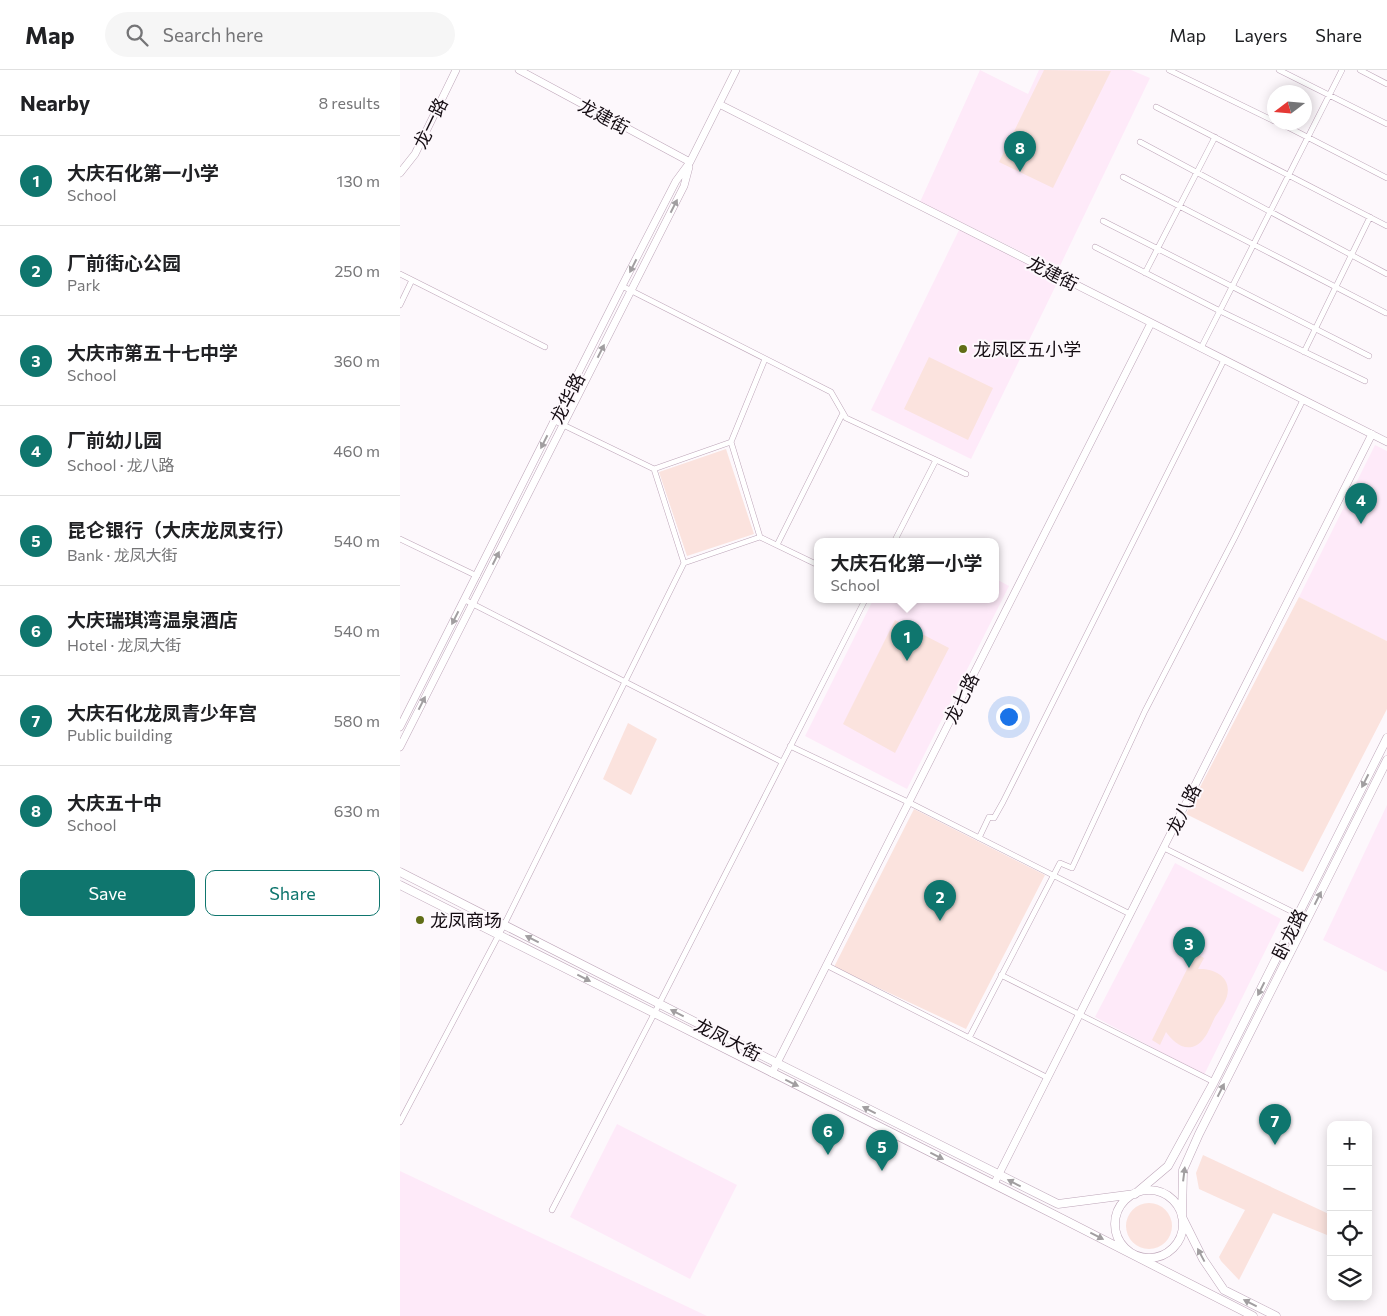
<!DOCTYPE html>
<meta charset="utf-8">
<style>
:root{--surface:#fff;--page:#f6f6f6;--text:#202124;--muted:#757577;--line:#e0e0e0;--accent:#0f766e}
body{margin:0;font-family:Commissioner,"Noto Sans SC",sans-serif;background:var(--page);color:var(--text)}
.controls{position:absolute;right:15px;bottom:15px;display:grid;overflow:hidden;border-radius:10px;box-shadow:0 2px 12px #0003}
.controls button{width:45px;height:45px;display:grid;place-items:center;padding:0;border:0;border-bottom:1px solid var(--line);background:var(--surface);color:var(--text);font:25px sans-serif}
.compass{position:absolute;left:867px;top:15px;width:45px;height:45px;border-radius:50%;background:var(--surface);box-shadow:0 2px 12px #0003;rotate:254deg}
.you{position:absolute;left:608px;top:646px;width:18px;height:18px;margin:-12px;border:4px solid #fff;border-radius:50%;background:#1a73e8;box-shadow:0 0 0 8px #1a73e833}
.badge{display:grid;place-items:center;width:32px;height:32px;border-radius:50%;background:var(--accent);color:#fff;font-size:16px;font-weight:700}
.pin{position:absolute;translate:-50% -41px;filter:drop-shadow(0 1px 2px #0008)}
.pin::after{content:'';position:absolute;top:26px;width:18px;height:15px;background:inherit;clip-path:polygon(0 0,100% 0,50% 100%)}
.popup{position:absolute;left:414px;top:468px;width:185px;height:65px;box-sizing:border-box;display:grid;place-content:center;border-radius:10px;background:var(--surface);filter:drop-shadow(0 1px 4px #0005);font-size:16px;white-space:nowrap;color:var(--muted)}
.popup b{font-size:19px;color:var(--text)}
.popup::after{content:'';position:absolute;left:50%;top:100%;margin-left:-10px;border:10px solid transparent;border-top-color:var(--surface)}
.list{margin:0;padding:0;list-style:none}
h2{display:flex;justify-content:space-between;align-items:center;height:65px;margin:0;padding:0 20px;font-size:21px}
h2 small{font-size:16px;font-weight:400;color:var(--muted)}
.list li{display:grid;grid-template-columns:32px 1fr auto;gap:15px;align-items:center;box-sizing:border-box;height:90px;padding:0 20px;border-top:1px solid var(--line)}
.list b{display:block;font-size:19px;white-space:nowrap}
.list p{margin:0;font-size:16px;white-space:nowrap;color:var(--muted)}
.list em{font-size:16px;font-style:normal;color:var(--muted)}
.actions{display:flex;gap:10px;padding:15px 20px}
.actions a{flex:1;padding:11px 0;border:1px solid var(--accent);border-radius:10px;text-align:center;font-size:18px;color:var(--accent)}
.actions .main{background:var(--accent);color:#fff}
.icon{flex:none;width:28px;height:28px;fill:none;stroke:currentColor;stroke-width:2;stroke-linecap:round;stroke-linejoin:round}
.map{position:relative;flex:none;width:987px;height:1246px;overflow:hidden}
header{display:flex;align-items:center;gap:30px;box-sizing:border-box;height:70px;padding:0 25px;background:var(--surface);border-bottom:1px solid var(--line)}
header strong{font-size:24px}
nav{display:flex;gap:28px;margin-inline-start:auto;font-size:18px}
.search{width:350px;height:45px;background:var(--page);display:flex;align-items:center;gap:12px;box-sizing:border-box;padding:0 18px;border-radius:28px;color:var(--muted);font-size:19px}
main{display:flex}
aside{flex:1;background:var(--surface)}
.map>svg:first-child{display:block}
.built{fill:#feeaf9}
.green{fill:#fbe3de}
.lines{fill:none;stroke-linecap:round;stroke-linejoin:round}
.street-casing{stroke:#bda5b8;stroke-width:6}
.secondary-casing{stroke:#bda5b8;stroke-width:8}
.primary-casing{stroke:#bda5b8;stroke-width:9}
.street{stroke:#fff;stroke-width:5}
.secondary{stroke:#fff;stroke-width:7}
.primary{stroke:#fff;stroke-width:8}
.oneway{fill:#a19ea0}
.poi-dot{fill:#606d16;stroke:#fdf8fc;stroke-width:2}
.labels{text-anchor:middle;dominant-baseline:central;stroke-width:4;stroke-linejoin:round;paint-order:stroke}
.street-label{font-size:18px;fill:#140c12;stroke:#fdf8fc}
.poi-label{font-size:18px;fill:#140c12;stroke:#fdf8fc;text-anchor:start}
</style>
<header>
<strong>Map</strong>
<div class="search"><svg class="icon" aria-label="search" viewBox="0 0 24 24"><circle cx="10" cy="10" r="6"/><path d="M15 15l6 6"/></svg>Search here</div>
<nav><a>Map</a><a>Layers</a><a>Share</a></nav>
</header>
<main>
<aside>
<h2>Nearby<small>8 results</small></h2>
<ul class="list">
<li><span class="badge">1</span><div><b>大庆石化第一小学</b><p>School</p></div><em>130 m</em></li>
<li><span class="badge">2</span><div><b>厂前街心公园</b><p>Park</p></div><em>250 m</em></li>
<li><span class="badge">3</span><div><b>大庆市第五十七中学</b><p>School</p></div><em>360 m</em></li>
<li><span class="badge">4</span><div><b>厂前幼儿园</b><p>School · 龙八路</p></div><em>460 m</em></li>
<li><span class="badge">5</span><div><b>昆仑银行（大庆龙凤支行）</b><p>Bank · 龙凤大街</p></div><em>540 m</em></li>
<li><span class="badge">6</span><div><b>大庆瑞琪湾温泉酒店</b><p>Hotel · 龙凤大街</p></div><em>540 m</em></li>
<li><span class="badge">7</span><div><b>大庆石化龙凤青少年宫</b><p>Public building</p></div><em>580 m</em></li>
<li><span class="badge">8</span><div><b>大庆五十中</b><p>School</p></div><em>630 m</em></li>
</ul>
<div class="actions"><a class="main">Save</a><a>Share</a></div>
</aside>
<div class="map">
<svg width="987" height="1246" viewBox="0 0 987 1246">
<rect width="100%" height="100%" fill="#fdf8fc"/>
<!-- built -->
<path class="built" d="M580,0L628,24L639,0H731L750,8L658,200L520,132Z
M560,158L660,207L571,389L471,340Z
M975,375L987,381V571L899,527Z
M596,509L609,516L507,719L405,666L473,530H596Z
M987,735V902L923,870Z
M775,793L881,849L804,1005L695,947Z
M217,1054L337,1115L290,1209L170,1147Z
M0,1101L307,1246H0Z"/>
<!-- green -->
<path class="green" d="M644,0L711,1L653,118L599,92Z
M529,287L593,318L568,370L504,339Z
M326,379L354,464L287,486L259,402Z
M899,527L987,571V639L903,802L786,744Z
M495,550L549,578L495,683L443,654Z
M228,653L257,669L231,725L203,709Z
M514,739L645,805L566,959L434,897Z
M795,883L804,888L798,899C814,898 832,907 827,926C825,933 819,941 815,947C810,957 805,974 792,977C780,979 772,970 766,962L760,975L752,970Z
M803,1085L931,1145V1158L927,1165L873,1143L839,1210L821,1191L819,1187L845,1140L799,1119L796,1103Z
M726 1156a23 23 0 1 1 46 0a23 23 0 1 1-46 0Z"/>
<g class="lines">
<defs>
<path id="street" d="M769,0L874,51
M879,0L987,54
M960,0L987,14
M756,37L987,156
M878,52L987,108
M740,72L987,204
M723,107L986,243
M703,151L969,286
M695,177L820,241L965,311
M745,203L815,67
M0,204L12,210L0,235
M12,210L145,277
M222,216L431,322L446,348L566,404
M801,278L942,0
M904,282L970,147
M155,351L254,399
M331,372L365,289
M360,467L418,495
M0,469L77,506
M494,472L536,390
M377,475L443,343
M65,530L382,692
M390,676L508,732L730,844
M579,768L589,747L594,748L603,732L824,290
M764,778L907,849
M426,895L648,1008
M601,905L814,1012
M569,968L660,793L672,798L745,641L835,467L903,330
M0,1052L104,855L284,493L254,399L331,372L360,467L284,493
M152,1140L254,944L465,530"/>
<path id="secondary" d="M119,0L290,92
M319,34L987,372
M0,103L15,84L56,0
M0,657L222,216L276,111L290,92L336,0
M0,677L284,116L289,97
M372,1003L751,253
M594,1114L972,364"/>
<path id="primary" d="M0,802L307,958L658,1134L735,1124L768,1096L814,1012L987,668
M0,815L653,1144L853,1246
M715 1154a34 34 0 1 1 68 0a34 34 0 1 1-68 0Z
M876,1246L824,1220L803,1189L782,1147L783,1100L799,1064L987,690"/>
</defs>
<!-- street casing -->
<use href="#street" class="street-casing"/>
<!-- secondary casing -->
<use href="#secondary" class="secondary-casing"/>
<!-- primary casing -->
<use href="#primary" class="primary-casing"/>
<!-- street -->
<use href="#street" class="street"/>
<!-- secondary -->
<use href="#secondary" class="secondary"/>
<!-- primary -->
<use href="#primary" class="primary"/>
</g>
<!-- one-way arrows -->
<defs><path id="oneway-solid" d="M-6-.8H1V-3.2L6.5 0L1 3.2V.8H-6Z" transform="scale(1.25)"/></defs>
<g class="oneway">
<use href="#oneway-solid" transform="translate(274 136) rotate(-63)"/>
<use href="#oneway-solid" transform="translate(233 196) rotate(117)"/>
<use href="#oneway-solid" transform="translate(201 281) rotate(-63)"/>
<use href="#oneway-solid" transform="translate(144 372) rotate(117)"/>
<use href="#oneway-solid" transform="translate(96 488) rotate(-63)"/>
<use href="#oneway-solid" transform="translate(55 548) rotate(117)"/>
<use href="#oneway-solid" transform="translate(22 633) rotate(-63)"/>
<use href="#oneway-solid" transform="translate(965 711) rotate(117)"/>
<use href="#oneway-solid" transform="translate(918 828) rotate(-63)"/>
<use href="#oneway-solid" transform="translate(132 869) rotate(-153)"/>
<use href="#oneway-solid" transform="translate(184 908) rotate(27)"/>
<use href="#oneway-solid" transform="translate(861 919) rotate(117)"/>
<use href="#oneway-solid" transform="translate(277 943) rotate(-153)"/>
<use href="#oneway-solid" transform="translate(392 1013) rotate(26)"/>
<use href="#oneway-solid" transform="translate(821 1020) rotate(-63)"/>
<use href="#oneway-solid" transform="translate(469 1040) rotate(-153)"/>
<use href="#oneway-solid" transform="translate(537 1086) rotate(27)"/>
<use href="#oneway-solid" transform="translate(784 1104) rotate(-83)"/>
<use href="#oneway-solid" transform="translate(614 1113) rotate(-153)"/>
<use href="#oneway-solid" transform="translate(697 1166) rotate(27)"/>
<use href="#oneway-solid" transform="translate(801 1185) rotate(-118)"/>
<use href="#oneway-solid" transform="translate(850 1233) rotate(-153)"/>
</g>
<!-- markers -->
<g class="poi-dot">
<circle cx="563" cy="279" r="5"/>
<circle cx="20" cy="850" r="5"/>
</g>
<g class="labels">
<!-- street labels -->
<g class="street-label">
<text transform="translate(204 46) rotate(28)">龙建街</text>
<text transform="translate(30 53) rotate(-64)">龙一路</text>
<text transform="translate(653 203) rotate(27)">龙建街</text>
<text transform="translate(167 328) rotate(-63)">龙华路</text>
<text transform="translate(561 628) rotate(-63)">龙七路</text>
<text transform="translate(783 739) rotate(-63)">龙八路</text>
<text transform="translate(889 864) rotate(-63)">卧龙路</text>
<text transform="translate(328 969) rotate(27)">龙凤大街</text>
</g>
<!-- poi labels -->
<g class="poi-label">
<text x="573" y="279">龙凤区五小学</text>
<text x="30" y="850">龙凤商场</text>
</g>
</g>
</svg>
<div class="controls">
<button>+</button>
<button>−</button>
<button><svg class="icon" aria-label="locate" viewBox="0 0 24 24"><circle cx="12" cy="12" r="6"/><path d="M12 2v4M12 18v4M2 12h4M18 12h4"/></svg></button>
<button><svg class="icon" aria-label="layers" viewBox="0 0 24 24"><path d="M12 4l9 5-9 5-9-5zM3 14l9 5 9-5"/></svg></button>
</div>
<svg class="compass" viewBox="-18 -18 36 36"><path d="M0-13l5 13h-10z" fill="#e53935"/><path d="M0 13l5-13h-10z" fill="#757577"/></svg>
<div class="you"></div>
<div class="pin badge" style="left:507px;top:591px">1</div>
<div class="popup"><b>大庆石化第一小学</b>School</div>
<div class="pin badge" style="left:540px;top:851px">2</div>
<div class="pin badge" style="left:789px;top:898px">3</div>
<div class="pin badge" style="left:961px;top:454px">4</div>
<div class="pin badge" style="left:482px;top:1101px">5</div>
<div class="pin badge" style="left:428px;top:1085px">6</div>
<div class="pin badge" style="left:875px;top:1075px">7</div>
<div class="pin badge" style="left:620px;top:102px">8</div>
</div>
</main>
